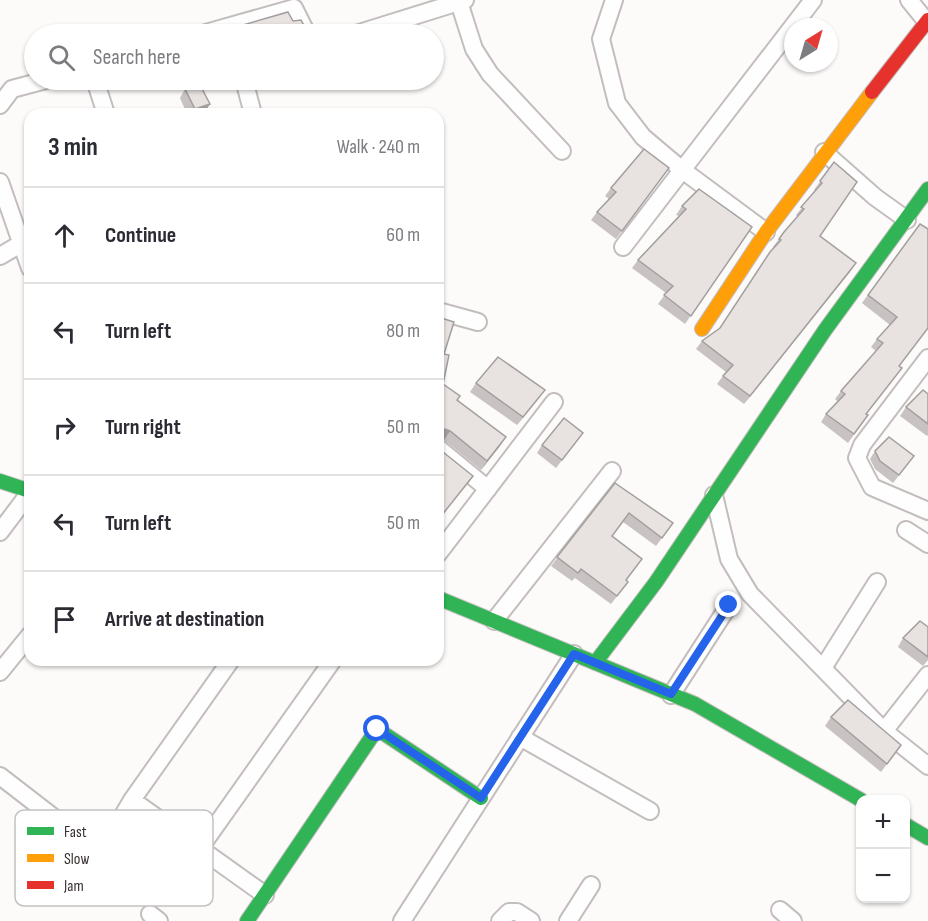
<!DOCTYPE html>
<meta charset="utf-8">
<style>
:root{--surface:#fff;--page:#f2f2f3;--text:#2b2b33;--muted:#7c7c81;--line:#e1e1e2}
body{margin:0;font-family:"Sofia Sans Condensed",sans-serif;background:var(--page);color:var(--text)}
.controls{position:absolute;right:18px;bottom:18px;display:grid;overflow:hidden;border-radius:12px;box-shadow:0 2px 4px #0004}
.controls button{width:54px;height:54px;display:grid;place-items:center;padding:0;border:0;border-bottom:2px solid var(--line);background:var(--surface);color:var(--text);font:30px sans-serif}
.compass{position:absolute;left:784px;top:18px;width:54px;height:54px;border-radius:50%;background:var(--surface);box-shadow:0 2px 4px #0004;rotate:37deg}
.stop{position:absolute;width:18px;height:18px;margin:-14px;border:4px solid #2563eb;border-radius:50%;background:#fff}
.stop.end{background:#2563eb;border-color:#fff;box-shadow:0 2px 6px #0008}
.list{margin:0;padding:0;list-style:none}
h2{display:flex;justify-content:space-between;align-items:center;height:78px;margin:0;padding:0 24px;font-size:26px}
h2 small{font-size:20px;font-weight:400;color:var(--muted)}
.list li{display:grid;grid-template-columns:39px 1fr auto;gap:18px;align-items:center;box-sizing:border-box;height:96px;padding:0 24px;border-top:2px solid var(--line)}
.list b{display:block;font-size:22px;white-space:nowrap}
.list em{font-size:20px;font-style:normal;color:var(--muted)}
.icon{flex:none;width:33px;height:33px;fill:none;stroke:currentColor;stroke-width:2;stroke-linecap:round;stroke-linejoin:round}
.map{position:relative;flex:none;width:928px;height:921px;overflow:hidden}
.search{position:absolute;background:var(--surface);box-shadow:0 2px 4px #0004;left:24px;top:24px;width:420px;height:66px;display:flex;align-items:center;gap:15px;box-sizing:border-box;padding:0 21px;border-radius:33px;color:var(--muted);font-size:22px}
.panel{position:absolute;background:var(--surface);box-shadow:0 2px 4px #0004;left:24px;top:108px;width:420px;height:558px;border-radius:18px}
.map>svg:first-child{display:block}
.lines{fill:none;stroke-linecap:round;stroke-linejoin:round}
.street-casing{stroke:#c3bebd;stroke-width:20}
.fast-casing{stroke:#c3bebd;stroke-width:16}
.slow-casing{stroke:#c3bebd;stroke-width:16}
.jam-casing{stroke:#c3bebd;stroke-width:16}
.street{stroke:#fffefe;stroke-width:16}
.fast{stroke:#30b455;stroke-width:14}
.slow{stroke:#ff9f0a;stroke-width:14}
.jam{stroke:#e5322d;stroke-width:14}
.wall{fill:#c8c3c2}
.shaded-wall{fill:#a29f9e}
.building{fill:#e8e3e1;stroke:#a29f9e;stroke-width:1.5}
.route{stroke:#2563eb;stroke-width:8}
.key{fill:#fff;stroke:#c3c1c1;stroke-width:1.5}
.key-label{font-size:16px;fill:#383030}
</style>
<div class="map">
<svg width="928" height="921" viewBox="0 0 928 921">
<rect width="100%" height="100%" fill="#fdfafa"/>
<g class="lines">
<defs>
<path id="street" d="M614,0L601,39L617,103L643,137L681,169L766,232
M909,0L926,21
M459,2L474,49L490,74L562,151
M202,34L294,8L307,34
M356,34L465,0
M95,80L106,114
M244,80L253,114
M0,105L12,89L46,80
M824,152L875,197L907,220
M0,182L30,268
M623,247L813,0
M0,256L29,239
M438,311L478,322
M928,358L862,445L857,458L872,487L928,511
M438,448L488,489
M714,495L729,559L750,594L884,731L928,766
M906,530L928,544
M0,532L30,492
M438,554L554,402
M494,621L612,471
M231,660L132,800L265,895
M823,668L877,582
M0,672L30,635
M671,695L729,605
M884,731L928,675
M520,737L650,811
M0,776L101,854
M200,848L333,660
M83,883L132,800
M780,910L793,921
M150,914L159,921
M402,921L574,654
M500,921L509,912H517L531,921
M568,921L591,885"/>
<path id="fast" d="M0,481L30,491
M438,598L695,704L861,800
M595,663L656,582L825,330L928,189
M906,825L928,838
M247,921L377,729L481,798"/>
<path id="slow" d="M702,329L766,232L872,92"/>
<path id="jam" d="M872,92L928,20"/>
</defs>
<!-- street casing -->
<use href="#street" class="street-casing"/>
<!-- fast casing -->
<use href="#fast" class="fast-casing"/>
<!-- slow casing -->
<use href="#slow" class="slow-casing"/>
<!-- jam casing -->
<use href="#jam" class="jam-casing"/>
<!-- street -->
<use href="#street" class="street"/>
<!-- fast -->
<use href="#fast" class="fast"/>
<!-- slow -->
<use href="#slow" class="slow"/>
<!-- jam -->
<use href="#jam" class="jam"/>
</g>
<!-- wall -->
<path class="wall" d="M185,89L210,104L204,113L200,114H187L180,98Z
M834,162L820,236L856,263L744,404L717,384L726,372L696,349L702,341L719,329L774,248L773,247L784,232L797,217L796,215L816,190H814Z
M669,168L616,239L591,220L597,212L609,199L605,196L611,188Z
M682,206L752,227L685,324L658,304L666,293L632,268L638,260L679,216L676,215Z
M920,224L899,366L902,368L866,414L868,415L848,443L821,422L826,414L838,402L835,399L841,391L876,351L871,347L877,339L890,325L862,303Z
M444,354L443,384L500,446L481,470L444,440L439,438Z
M476,383L539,398L517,425L470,392Z
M928,394V435L927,436L900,416L906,407Z
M577,441L556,468L537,453L542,445Z
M875,451L914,456L893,483L875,469L870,459Z
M615,483L673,523L656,546L623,522L612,537L627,580L628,582L611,604L575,578L572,581L551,566Z
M928,627V660L923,666L898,647L903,638Z
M831,717L901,745L881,772L825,726Z"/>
<!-- shaded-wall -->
<path class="shaded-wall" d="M210,104L204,113L200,114H191L195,109Z
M856,263L850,272L744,404L750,396Z
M545,390L539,398L517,425L523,417Z
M445,429L450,431L444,440L438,438V432Z
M506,437L500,446L481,470L487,461Z"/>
<!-- building -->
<path class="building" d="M288,12L293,21L301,20L307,31L297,34H200H212Z
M200,85L210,104L195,109L185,89Z
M644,149L669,168L622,231L597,212L616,192L611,188Z
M834,162L857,182L820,236L856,263L750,396L723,376L733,365L702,341L720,328L770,252L781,240L779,239L784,232L804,209L801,207L822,183L820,181Z
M699,189L752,227L691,316L664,295L673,286L638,260L686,209L682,206Z
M920,224L928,229V328L899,366L902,368L866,414L868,415L854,434L826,414L845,394L841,391L883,343L877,339L897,317L868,295Z
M438,317L454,322L444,354L449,355L443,384L460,396L457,400L506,437L487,461L450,431L445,429L438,432V386L439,385L438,384Z
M498,357L545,390L523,417L476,383Z
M923,390L928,394V424L906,407Z
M564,418L583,433L562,460L542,445Z
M889,437L914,456L899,475L880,461L875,451Z
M438,448L473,476L438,520Z
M615,483L673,523L662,538L629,513L612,536L642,559L626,580L628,582L617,596L581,569L578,573L557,557Z
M920,621L928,627V657L903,638Z
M848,700L901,745L887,764L831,717Z"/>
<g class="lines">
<!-- route -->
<path class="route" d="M377,729L481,798L574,654L671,694L729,605"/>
</g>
<!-- legend -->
<rect x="15" y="810" width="198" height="96" rx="9" class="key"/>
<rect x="27" y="827" width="27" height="8" fill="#30b455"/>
<rect x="27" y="854" width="27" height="8" fill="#ff9f0a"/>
<rect x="27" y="881" width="27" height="8" fill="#e5322d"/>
<g class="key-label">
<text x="64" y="837">Fast</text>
<text x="64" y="864">Slow</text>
<text x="64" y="891">Jam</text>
</g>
</svg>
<div class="controls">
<button>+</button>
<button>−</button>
</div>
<svg class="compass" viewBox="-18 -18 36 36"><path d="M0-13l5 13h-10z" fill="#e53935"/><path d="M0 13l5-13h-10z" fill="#7c7c81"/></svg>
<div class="stop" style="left:377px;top:729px"></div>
<div class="stop end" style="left:729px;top:605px"></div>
<div class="search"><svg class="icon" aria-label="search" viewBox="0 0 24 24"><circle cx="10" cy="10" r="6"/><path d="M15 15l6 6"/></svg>Search here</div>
<section class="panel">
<h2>3 min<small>Walk · 240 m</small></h2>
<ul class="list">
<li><svg class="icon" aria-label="ahead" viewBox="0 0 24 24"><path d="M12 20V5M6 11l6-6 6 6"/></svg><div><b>Continue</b></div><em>60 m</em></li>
<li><svg class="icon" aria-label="left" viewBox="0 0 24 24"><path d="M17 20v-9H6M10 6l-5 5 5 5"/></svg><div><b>Turn left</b></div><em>80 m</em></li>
<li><svg class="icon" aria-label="right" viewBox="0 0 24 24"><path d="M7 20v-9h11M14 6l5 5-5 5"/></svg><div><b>Turn right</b></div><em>50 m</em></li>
<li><svg class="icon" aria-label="left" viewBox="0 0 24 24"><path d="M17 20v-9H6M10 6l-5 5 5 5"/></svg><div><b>Turn left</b></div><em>50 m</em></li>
<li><svg class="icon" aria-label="arrive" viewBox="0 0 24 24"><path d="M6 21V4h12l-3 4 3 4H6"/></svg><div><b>Arrive at destination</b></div></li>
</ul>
</section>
</div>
